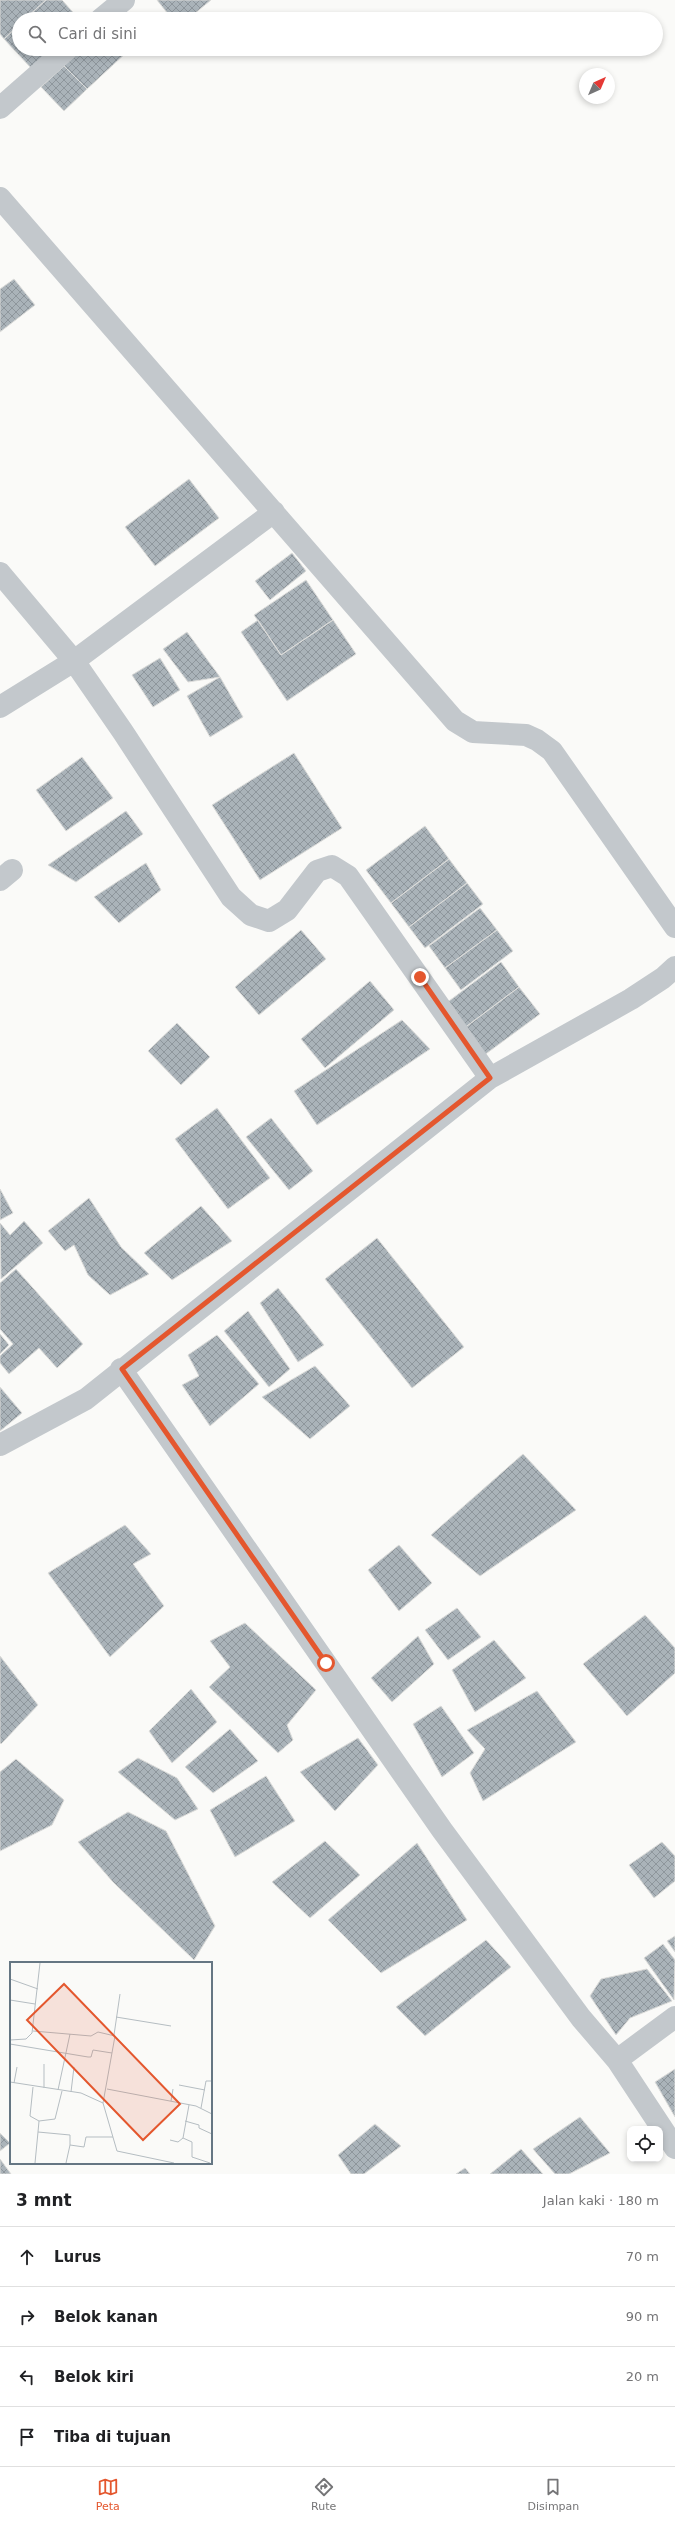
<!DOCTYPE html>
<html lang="id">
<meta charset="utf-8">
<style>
:root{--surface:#fff;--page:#f6f6f6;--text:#202124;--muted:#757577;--line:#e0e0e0;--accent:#e4572e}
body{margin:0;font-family:"DejaVu Sans",sans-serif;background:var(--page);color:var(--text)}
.controls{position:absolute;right:12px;bottom:12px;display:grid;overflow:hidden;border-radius:8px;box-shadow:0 2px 6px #0003}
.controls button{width:36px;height:36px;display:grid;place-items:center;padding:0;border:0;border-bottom:1px solid var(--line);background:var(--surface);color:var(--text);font:20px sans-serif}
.compass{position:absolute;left:579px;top:68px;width:36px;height:36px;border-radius:50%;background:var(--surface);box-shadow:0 2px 6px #0003;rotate:44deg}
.stop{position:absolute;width:12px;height:12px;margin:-9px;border:3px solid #e4572e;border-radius:50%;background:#fff}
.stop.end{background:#e4572e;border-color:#fff;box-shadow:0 1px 4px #0008}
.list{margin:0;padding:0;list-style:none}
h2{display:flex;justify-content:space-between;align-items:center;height:52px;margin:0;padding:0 16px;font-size:17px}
h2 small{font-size:13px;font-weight:400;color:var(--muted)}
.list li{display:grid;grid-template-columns:26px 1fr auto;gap:12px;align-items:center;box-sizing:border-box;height:60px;padding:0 16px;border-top:1px solid var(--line)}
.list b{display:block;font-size:15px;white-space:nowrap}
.list em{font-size:13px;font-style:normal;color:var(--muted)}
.icon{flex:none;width:22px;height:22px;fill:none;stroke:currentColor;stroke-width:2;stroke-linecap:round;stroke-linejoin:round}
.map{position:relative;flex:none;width:675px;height:2174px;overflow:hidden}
.search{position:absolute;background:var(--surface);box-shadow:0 2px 6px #0003;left:12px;right:12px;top:12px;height:44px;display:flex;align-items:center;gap:10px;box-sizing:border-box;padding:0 14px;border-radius:22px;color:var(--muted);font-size:15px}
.sheet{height:292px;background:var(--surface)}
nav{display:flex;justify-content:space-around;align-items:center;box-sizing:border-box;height:56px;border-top:1px solid var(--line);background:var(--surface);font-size:11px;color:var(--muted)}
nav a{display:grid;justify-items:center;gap:2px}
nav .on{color:var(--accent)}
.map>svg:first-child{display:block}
.building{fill:url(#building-cross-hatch);stroke:#dcdcda}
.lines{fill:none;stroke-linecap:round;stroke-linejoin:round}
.minor{stroke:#c3c8cc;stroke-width:22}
.route{stroke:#e4572e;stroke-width:5}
.inset-road{fill:none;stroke:#b5bdc2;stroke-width:1}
.view{fill:#e4572e;fill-opacity:0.15;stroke:#e4572e;stroke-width:2}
.inset-edge{fill:none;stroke:#657683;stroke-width:2}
</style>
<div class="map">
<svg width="675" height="2174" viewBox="0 0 675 2174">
<defs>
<pattern id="building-cross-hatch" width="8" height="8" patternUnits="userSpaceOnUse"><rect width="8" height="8" fill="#aab3b9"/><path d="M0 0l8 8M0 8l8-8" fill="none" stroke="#8e969c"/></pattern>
</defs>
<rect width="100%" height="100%" fill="#fafaf8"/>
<!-- building -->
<path class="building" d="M0,0H46L25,19H19V25L4,39L0,34Z
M46,0H62L79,19H25Z
M157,0H211L188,19H172Z
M19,25V49H54L32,69L4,39Z
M82,49H126L128,51L87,89L64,66Z
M64,66L87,89L64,111L41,87Z
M14,279L35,305L0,332V289Z
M189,479L219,518L155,566L125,527Z
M292,553L306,571L270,600L255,581Z
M306,580L333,620L281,655L254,615Z
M258,620L281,655L333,620L356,654L287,701L241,632Z
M187,632L220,677L188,682L163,649Z
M160,658L180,690L153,707L132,675Z
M220,677L243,717L210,737L187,696Z
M294,753L342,828L260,880L212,805Z
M82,757L113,798L66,831L36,790Z
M126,811L143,834L76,882L48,865Z
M425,826L449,859L391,903L366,870Z
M449,859L467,883L409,927L391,903Z
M146,863L161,890L119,923L94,897Z
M467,883L483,904L425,948L409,927Z
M480,908L497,930L445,968L429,946Z
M301,930L326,959L259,1015L235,987Z
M497,930L513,951L461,990L445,968Z
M501,962L519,987L463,1029L445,1004Z
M370,981L394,1010L325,1068L301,1039Z
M519,987L540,1014L483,1056L463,1029Z
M402,1020L430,1049L317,1125L294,1091Z
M177,1023L210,1057L181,1085L148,1051Z
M217,1108L270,1178L228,1209L175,1139Z
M271,1118L313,1171L289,1190L246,1137Z
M0,1189L13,1213L0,1220Z
M89,1198L121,1247L149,1274L110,1295L88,1275L74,1245L65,1251L48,1231Z
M201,1206L232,1241L172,1280L144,1253Z
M24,1221L43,1243L1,1279L0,1223L10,1235Z
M377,1238L464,1347L412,1388L325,1279Z
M16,1269L83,1344L57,1368L39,1348L9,1374L0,1363V1356L13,1344L0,1329V1283Z
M278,1288L324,1345L298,1362L260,1303Z
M248,1311L290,1369L269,1387L224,1331Z
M0,1334L9,1345L0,1354Z
M217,1335L259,1384L210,1426L182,1385L199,1376L188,1355Z
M315,1366L350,1406L310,1439L262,1397Z
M0,1387L22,1413L0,1431Z
M523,1454L576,1510L480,1576L431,1535Z
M125,1525L151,1554L133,1564L164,1606L110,1657L48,1573Z
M399,1545L432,1583L399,1611L368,1570Z
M457,1608L481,1637L448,1660L425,1630Z
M645,1615L675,1648V1673L627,1716L583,1664Z
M245,1623L316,1690L287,1725L293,1740L278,1753L209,1687L230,1667L210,1641Z
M418,1636L434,1664L392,1702L371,1678Z
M494,1640L526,1678L475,1712L452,1670Z
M0,1656L38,1705L1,1744L0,1743Z
M191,1689L217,1722L172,1763L149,1731Z
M537,1691L576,1742L483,1801L470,1773L485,1749L467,1730Z
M441,1706L474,1753L442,1777L413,1724Z
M230,1729L258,1761L213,1793L185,1767Z
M358,1738L378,1765L335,1811L300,1772Z
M138,1758L177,1778L198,1809L175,1820L118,1772Z
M16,1759L64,1800L52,1825L0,1851V1772Z
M266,1776L295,1821L235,1857L210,1810Z
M128,1812L166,1831L215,1926L194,1960L113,1882L78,1842Z
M325,1841L360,1875L310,1918L272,1882Z
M662,1842L675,1856V1881L654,1898L629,1865Z
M417,1843L467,1920L381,1973L328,1920Z
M675,1936V1952L667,1941Z
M486,1940L511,1967L425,2036L396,2007Z
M663,1944L675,1960L674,2000L644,1958Z
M647,1969L672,2001L630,2018L616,2035L590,1996L601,1979Z
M675,2069V2117L655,2082Z
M580,2117L610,2153L569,2174H555L533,2149Z
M375,2124L401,2146L364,2174H351L338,2155Z
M0,2133L10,2143L0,2151Z
M521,2149L543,2174H490Z
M0,2159L11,2174H0Z
M465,2168L470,2174H456Z"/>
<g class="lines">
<!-- minor -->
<path class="minor" d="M101,19L124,0
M0,108L67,49
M0,198L455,721L473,732L526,735L537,740L552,751L675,927
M0,573L74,661L123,732L231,897L251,915L269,921L287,910L317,871L332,866L348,876L490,1078
M0,707L74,661L274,512
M0,880L12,870
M121,1369L442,1830L581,2018L617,2060L675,2148
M0,1445L86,1399L490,1078L631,999L663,978L675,967
M617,2060L675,2017"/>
</g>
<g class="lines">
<!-- route -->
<path class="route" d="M326,1663L122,1369L490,1078L420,977"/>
</g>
<!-- overview -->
<g transform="translate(10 1962)">
<rect width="202" height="202" fill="#fafaf8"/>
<path class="inset-road" d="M0,17L28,27M0,38L25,42M106,55L161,64M104,73L110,32M0,78L16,77L22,71L30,1M0,82L78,95H81L83,88L102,91M0,120L71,131L93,141L105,74L88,70L81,74L23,69M4,121L7,105M169,123L195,128M23,125L20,154L29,159L28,170L60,173V183M34,126V102M97,127L186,144L202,152M48,128L60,72M61,130L64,105M161,139L163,127M93,141L107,189L164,201M179,143L173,176L182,180V195L200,201M191,146L196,119H202M29,159L45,157L52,129M175,159L189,163V166L202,172M160,178L168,180L173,176M25,201L28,170M56,201L60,183L74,185L76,175H103"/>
<path class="view" d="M54,22L170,142L133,178L17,58Z"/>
<rect width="202" height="202" class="inset-edge"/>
</g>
</svg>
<div class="controls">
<button><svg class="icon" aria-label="locate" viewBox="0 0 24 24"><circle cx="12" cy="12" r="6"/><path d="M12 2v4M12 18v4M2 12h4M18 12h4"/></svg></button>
</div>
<svg class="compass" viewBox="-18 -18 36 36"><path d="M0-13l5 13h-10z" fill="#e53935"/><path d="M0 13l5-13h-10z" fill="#757577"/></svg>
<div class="stop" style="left:326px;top:1663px"></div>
<div class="stop end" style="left:420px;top:977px"></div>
<div class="search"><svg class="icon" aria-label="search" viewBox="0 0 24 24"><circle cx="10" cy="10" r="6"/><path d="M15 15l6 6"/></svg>Cari di sini</div>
</div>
<section class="sheet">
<h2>3 mnt<small>Jalan kaki · 180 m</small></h2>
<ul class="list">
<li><svg class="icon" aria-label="ahead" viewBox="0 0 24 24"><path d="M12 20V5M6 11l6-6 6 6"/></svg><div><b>Lurus</b></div><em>70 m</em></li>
<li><svg class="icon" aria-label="right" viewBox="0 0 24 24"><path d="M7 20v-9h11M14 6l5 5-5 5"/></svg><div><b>Belok kanan</b></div><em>90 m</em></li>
<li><svg class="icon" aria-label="left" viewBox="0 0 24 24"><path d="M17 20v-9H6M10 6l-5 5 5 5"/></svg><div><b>Belok kiri</b></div><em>20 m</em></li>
<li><svg class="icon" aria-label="arrive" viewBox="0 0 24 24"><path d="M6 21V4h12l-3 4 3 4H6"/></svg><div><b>Tiba di tujuan</b></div></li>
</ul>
</section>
<nav>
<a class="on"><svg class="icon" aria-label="map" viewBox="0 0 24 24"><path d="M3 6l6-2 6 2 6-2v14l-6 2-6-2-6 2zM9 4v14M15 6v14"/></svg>Peta</a>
<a><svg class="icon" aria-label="directions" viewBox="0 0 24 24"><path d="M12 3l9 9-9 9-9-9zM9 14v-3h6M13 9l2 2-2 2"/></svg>Rute</a>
<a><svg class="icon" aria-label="saved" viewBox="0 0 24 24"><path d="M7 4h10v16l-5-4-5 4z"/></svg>Disimpan</a>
</nav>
